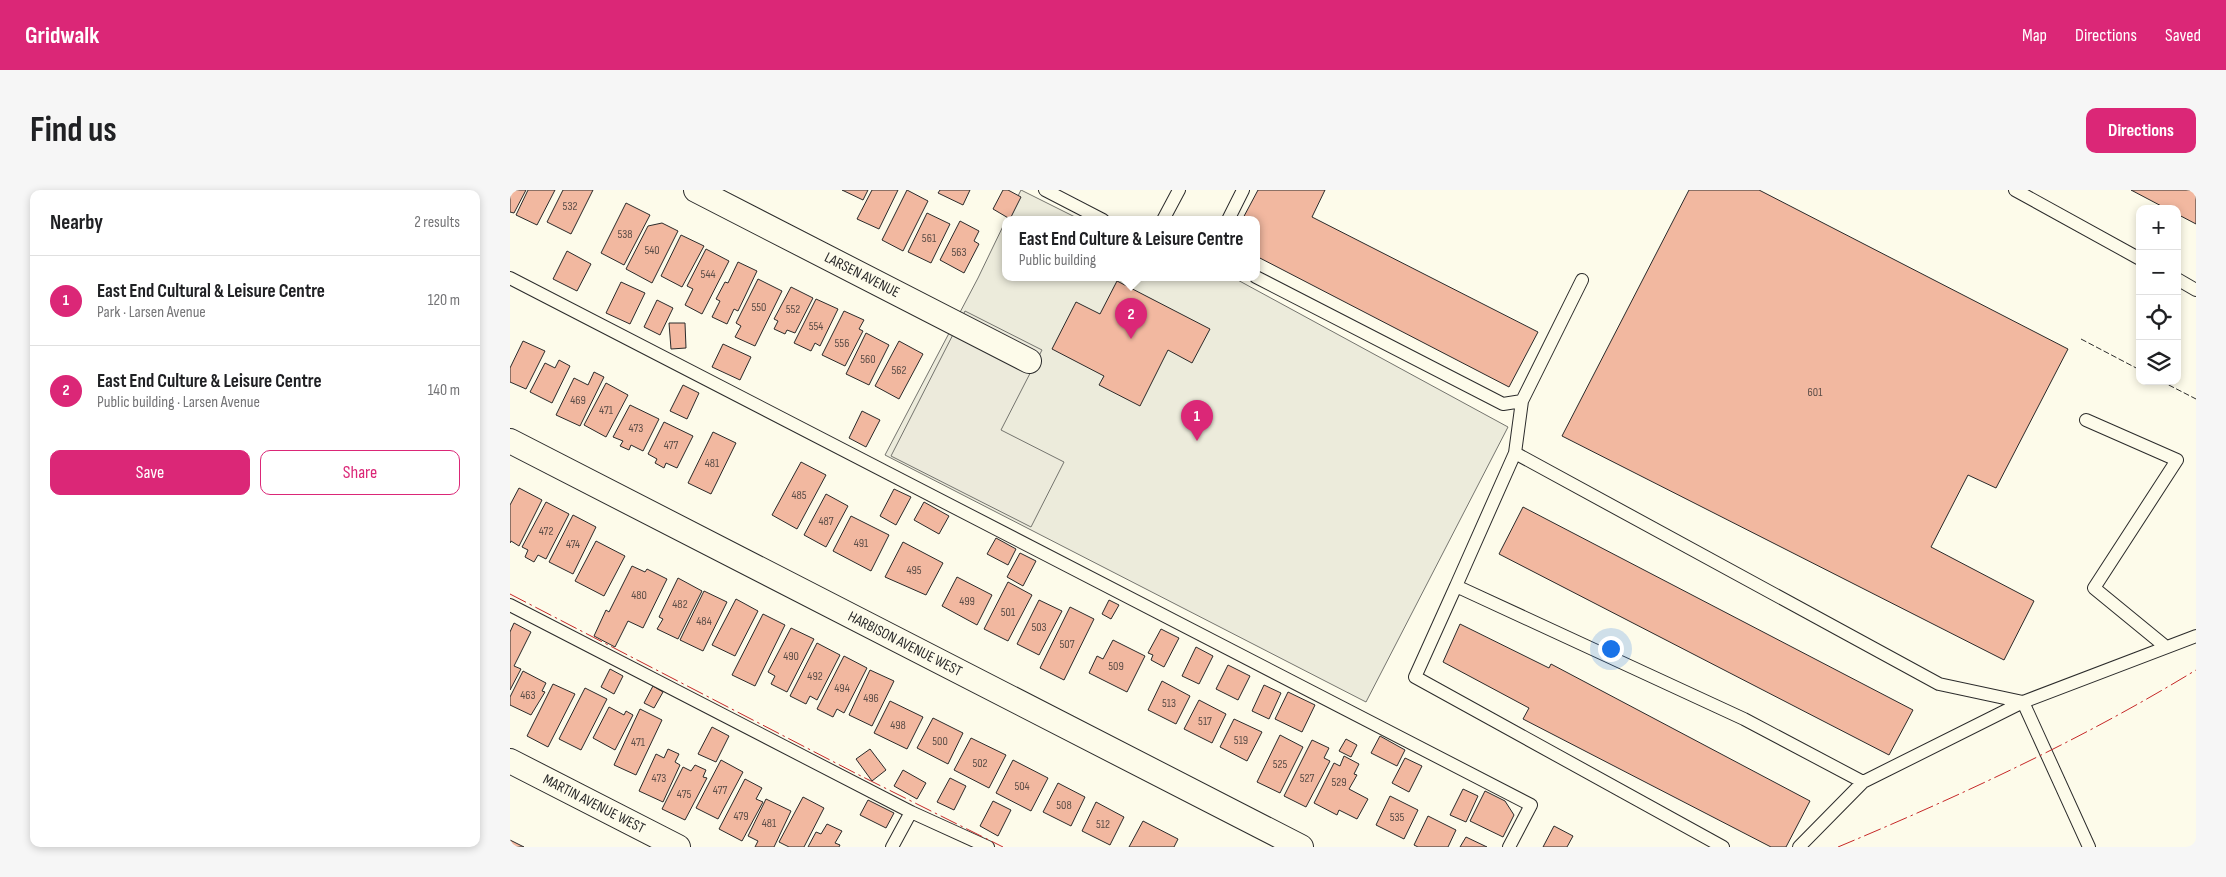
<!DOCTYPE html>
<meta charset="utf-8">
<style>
:root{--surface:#fff;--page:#f6f6f6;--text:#202124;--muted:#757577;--line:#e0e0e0;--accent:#db2777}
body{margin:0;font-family:"Sofia Sans Condensed",sans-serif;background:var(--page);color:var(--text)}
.controls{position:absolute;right:15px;top:15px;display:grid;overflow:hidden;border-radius:10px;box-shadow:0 2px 8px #0003}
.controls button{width:45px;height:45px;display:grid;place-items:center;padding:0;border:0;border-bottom:1px solid var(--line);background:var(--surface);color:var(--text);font:25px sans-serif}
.you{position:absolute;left:1100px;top:458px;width:18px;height:18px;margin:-12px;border:4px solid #fff;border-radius:50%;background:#1a73e8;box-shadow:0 0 0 8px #1a73e833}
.badge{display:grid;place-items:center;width:32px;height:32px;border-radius:50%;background:var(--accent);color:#fff;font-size:16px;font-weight:700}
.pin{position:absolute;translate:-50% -41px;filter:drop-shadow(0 1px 2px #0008)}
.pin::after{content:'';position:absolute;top:26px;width:18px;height:15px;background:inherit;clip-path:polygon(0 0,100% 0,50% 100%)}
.popup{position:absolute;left:492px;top:26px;width:258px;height:65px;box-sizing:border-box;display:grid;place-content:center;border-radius:10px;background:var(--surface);filter:drop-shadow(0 1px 4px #0005);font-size:16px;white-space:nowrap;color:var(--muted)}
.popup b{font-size:19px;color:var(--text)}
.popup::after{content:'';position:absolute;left:50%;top:100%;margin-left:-10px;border:10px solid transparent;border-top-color:var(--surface)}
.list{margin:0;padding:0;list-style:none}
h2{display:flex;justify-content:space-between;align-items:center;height:65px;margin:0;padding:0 20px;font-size:21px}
h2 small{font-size:16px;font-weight:400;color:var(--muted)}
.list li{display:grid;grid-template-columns:32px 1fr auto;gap:15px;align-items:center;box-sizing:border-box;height:90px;padding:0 20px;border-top:1px solid var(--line)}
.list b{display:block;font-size:19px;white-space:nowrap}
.list p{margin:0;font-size:16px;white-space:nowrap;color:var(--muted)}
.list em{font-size:16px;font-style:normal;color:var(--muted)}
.actions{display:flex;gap:10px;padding:15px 20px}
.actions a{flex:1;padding:11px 0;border:1px solid var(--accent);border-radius:10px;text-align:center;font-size:18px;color:var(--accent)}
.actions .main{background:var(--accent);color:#fff}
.icon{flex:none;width:28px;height:28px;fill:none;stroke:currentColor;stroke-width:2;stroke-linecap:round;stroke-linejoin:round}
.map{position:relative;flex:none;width:1686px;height:657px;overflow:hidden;border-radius:10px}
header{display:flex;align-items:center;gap:30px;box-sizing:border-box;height:70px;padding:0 25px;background:var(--accent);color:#fff}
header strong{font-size:24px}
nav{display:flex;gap:28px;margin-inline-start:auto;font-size:18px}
.intro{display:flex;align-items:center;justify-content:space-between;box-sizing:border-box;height:120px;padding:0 30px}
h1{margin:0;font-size:35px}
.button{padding:12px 22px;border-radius:10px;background:var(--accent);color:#fff;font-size:18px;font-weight:700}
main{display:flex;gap:30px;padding:0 30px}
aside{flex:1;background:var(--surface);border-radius:10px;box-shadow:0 2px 8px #0003}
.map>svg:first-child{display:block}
.green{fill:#ecebdb;stroke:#74746e}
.parking{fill:#eceadb;stroke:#74746e}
.building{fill:#f2b8a0;stroke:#2b2b2b}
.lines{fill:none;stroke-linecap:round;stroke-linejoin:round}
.lane-casing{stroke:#2b2b2b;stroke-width:14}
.street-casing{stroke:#2b2b2b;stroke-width:26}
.lane{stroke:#fdfbea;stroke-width:12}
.street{stroke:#fdfbea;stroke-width:24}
.fence{stroke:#2b2b2b;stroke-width:1;stroke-dasharray:6 2.5;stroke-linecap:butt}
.power{stroke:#c62828;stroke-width:1;stroke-dasharray:18 4 2.5 4;stroke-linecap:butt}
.labels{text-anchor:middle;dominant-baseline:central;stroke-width:4;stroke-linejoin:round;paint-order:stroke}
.number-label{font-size:12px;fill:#5d4e48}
.street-label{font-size:15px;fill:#2b2b2b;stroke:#fdfbea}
</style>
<header>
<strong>Gridwalk</strong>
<nav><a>Map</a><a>Directions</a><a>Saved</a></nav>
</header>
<div class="intro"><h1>Find us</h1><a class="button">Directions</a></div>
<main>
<aside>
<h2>Nearby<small>2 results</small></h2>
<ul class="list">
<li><span class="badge">1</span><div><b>East End Cultural &amp; Leisure Centre</b><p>Park · Larsen Avenue</p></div><em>120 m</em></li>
<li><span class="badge">2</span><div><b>East End Culture &amp; Leisure Centre</b><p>Public building · Larsen Avenue</p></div><em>140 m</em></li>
</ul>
<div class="actions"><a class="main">Save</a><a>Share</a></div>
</aside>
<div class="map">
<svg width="1686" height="657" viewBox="0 0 1686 657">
<rect width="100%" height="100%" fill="#fdfbea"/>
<!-- green -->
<path class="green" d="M511,0L571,30H496Z
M496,30V88H724L998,237L856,512L375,265L468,88Z"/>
<!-- parking -->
<path class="parking" d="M455,121L532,160L491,240L554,272L521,337L381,266Z"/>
<!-- building -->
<path class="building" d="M0,0H16L4,23L0,22Z
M18,0H45L27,35L6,25Z
M53,0H83L61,44L37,32Z
M332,0H358L353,10Z
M362,0H388L369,39L347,29Z
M397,0L418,11L393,61L372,50Z
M430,0H460L453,15L428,3Z
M493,0H498L511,7L500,29L483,19Z
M748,0H815L802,27L1028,142L999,197L746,66V30H732Z
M1179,0H1249L1558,159L1486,298L1458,285L1421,357L1524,411L1494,470L1052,246Z
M1621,0H1686V34L1667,24V19H1657Z
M116,13L140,25L114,75L91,63Z
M417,23L440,34L421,73L398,62Z
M450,31L469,41L464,51L469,54L454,83L430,70Z
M152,33L168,41L142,93L116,79L138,36Z
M171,45L194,56L172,97L151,86Z
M196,59L219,71L192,124L175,115L183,99L177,96Z
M57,61L81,74L67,101L43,89Z
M228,72L247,81L228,121L224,119L217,134L202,127L210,111L206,109L215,92L218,93Z
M248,89L272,101L245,156L225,147L231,136L226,133Z
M607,91L700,139L682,173L658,160L630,216L589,195L594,186L542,159L566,112L590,124Z
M111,92L135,103L120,134L96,123Z
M281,97L303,108L285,143L277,140L275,144L264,139L268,131L264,129Z
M306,109L328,119L310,156L305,153L301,161L284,153Z
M147,110L163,118L150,145L134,137Z
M334,121L354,130L349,139L353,141L335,176L312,165Z
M159,133H175L176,158L161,159Z
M356,143L379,155L359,195L336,184Z
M13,151L35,161L16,199L0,192V178Z
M389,151L413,164L389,209L365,196Z
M213,154L241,167L230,190L202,177Z
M49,170L60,176L42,213L20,202L35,173L45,178Z
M84,182L94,187L70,236L46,225L64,188L78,195Z
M96,193L118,205L96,247L74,235Z
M173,195L189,203L177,229L160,221Z
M120,215L149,229L133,261L121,255L119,260L110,256L113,251L103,247Z
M352,221L370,230L356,257L339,248Z
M154,232L183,246L167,278L156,273L154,278L145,273L147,269L138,264Z
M203,242L226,253L201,304L178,293Z
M291,272L316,285L287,339L262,325Z
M9,298L32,310L9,356L1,351L0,353V315Z
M384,299L401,307L386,335L370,326Z
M316,304L338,316L316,357L294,345Z
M36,312L59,324L36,369L28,365L24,372L15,367L18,360L12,357Z
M414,312L439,326L429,344L404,330Z
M1013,317L1403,520L1379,565L989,364Z
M63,325L86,337L63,384L39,372Z
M341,326L379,345L361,381L323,361Z
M486,348L506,359L498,375L477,364Z
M86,351L115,366L94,406L65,391Z
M393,352L433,373L416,405L375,387Z
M510,363L526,371L513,396L497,387Z
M122,376L135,382L137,379L157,389L133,438L118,431L105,457L84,446L96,420L99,422Z
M447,387L482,405L467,435L432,416Z
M168,388L192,401L168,449L147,439L153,429L149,427Z
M498,392L522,405L498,451L474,439Z
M194,401L217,412L193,461L170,450Z
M226,409L248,421L225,466L202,455Z
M529,410L552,421L529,465L507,454Z
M599,410L609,415L601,429L592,424Z
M560,417L584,429L554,490L530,478Z
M253,424L275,435L245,496L222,485Z
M4,433L21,442L4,476L11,479L0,500V442Z
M950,434L1039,478L1041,474L1300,611L1276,657H1261L1013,529L1019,518L933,472Z
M281,438L304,449L277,502L261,494L265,486L258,482Z
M651,439L669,448L654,477L641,470L643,465L638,463Z
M603,450L635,466L617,502L579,483L587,466L593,469Z
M307,453L330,465L307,510L300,506L296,514L280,506Z
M686,457L703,466L689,494L672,486Z
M334,466L357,478L334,523L327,519L323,527L307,519Z
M718,475L740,486L728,510L706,499Z
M100,479L113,486L104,504L91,497Z
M360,480L384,491L362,536L339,525Z
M13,481L36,493L32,501L35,502L21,525L0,515V507Z
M652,491L680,506L666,534L638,520Z
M43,494L65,504L38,557L17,546Z
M754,495L771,503L759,529L742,521Z
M143,496L153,502L144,518L134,513Z
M75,498L97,509L71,560L49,549Z
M778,502L805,515L792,542L765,529Z
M689,510L716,524L702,553L674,539Z
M380,511L413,527L397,559L364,543Z
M99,517L114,525L116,521L123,525L105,560L83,548Z
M130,519L152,530L126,585L104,575Z
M423,528L453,543L438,574L407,558Z
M724,529L752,542L737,571L710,557Z
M202,537L219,546L206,572L188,564Z
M770,545L793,557L770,603L747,592Z
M870,546L895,560L887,576L861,563Z
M461,548L496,565L479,598L444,580Z
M836,549L847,555L841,567L829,561Z
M802,550L819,558L814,568L820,571L796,617L774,606Z
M158,559L169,564L165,572L170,575L153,612L129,601L146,564L154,568Z
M360,559L376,580L362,591L346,569Z
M834,566L849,574L844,584L847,585L839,599L858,609L847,629L829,620L827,625L804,613L824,573L830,576Z
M895,568L912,576L899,602L882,593Z
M211,570L233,582L208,629L186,618Z
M503,570L538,588L521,621L486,603Z
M185,575L196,580L193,587L197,588L175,630L152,619L173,577L181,581Z
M393,580L416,593L407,609L384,596Z
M440,588L456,596L444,620L427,612Z
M235,589L252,598L246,609L253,612L232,651L209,639Z
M548,593L575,607L561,636L533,622Z
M953,599L968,606L956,632L940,625Z
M975,601L995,611L1004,625L993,647L960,631Z
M880,606L908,620L894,649L866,635Z
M293,607L314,618L294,657H279L269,652Z
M256,609L281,621L264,657H245L248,651L238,646Z
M358,610L384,623L376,638L350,625Z
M483,611L501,620L488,646L470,636Z
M586,612L614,627L600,655L572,641Z
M918,626L946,640L938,657H908L904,655Z
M633,631L668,649L664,657H619Z
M317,634L332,641L325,653L330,655L329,657H298L306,642L311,644Z
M1044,636L1063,646L1057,657H1033Z
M956,647L977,657H950Z
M0,650L14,657H0Z"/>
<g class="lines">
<defs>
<path id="lane" d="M535,0L593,30
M1505,0L1630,69
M653,30L669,0
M718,30L733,0
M746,87L993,214L1012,211L1072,90
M0,88L1021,615L999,657
M1667,89L1686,100
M1576,230L1667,270L1584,398L1656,457
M1005,263L1429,494L1513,512L1353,592L1234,529L946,396Z
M1005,263L1012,211
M946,396L905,487L1213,657
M0,415L401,622L478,657
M382,657L401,622
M1289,657L1353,592
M1579,657L1513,512L1686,446"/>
<path id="street" d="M186,0L519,171
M0,251L791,657
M0,571L168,657"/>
</defs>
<!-- lane casing -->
<use href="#lane" class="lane-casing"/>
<!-- street casing -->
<use href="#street" class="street-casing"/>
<!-- lane -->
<use href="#lane" class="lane"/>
<!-- street -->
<use href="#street" class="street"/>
<!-- fence -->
<path class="fence" d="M1571,149L1630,180
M1651,191L1686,209"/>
<!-- power -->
<path class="power" d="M0,404L347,584L493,657
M1328,657C1450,606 1573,549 1686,480"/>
</g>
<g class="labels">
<!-- number labels -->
<g class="number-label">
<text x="60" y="16">532</text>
<text x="115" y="44">538</text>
<text x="419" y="48">561</text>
<text x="142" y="60">540</text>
<text x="449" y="62">563</text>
<text x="198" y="84">544</text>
<text x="249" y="117">550</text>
<text x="283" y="119">552</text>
<text x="306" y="136">554</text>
<text x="332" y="153">556</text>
<text x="358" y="169">560</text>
<text x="389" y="180">562</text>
<text x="1305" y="202">601</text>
<text x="68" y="210">469</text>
<text x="96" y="220">471</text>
<text x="126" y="238">473</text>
<text x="161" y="255">477</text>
<text x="202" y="273">481</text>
<text x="289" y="305">485</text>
<text x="316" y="331">487</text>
<text x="36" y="341">472</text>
<text x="351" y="353">491</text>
<text x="63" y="354">474</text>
<text x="404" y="380">495</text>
<text x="129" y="405">480</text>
<text x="457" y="411">499</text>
<text x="170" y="414">482</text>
<text x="498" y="422">501</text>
<text x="194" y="431">484</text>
<text x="529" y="437">503</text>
<text x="557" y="454">507</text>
<text x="281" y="466">490</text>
<text x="606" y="476">509</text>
<text x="305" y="486">492</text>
<text x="332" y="498">494</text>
<text x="18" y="505">463</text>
<text x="361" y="508">496</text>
<text x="659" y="513">513</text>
<text x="695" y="531">517</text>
<text x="388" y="535">498</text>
<text x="731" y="550">519</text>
<text x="430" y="551">500</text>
<text x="128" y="552">471</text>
<text x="470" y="573">502</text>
<text x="770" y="574">525</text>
<text x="149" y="588">473</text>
<text x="797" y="588">527</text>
<text x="829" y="592">529</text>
<text x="512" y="596">504</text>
<text x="210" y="600">477</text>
<text x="174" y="604">475</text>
<text x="554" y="615">508</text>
<text x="231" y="626">479</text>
<text x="887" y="627">535</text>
<text x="259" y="633">481</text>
<text x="593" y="634">512</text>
</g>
<!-- street labels -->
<g class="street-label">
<text transform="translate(352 85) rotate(27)">LARSEN AVENUE</text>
<text transform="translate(395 454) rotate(27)">HARBISON AVENUE WEST</text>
<text transform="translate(84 614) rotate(27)">MARTIN AVENUE WEST</text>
</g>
</g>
</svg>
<div class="controls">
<button>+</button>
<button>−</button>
<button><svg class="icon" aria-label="locate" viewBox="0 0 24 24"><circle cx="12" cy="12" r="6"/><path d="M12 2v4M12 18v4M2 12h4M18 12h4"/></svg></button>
<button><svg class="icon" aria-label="layers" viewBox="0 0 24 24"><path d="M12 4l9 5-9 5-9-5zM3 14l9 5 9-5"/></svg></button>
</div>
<div class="you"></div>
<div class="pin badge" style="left:687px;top:251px">1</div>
<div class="pin badge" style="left:621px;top:149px">2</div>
<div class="popup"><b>East End Culture &amp; Leisure Centre</b>Public building</div>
</div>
</main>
